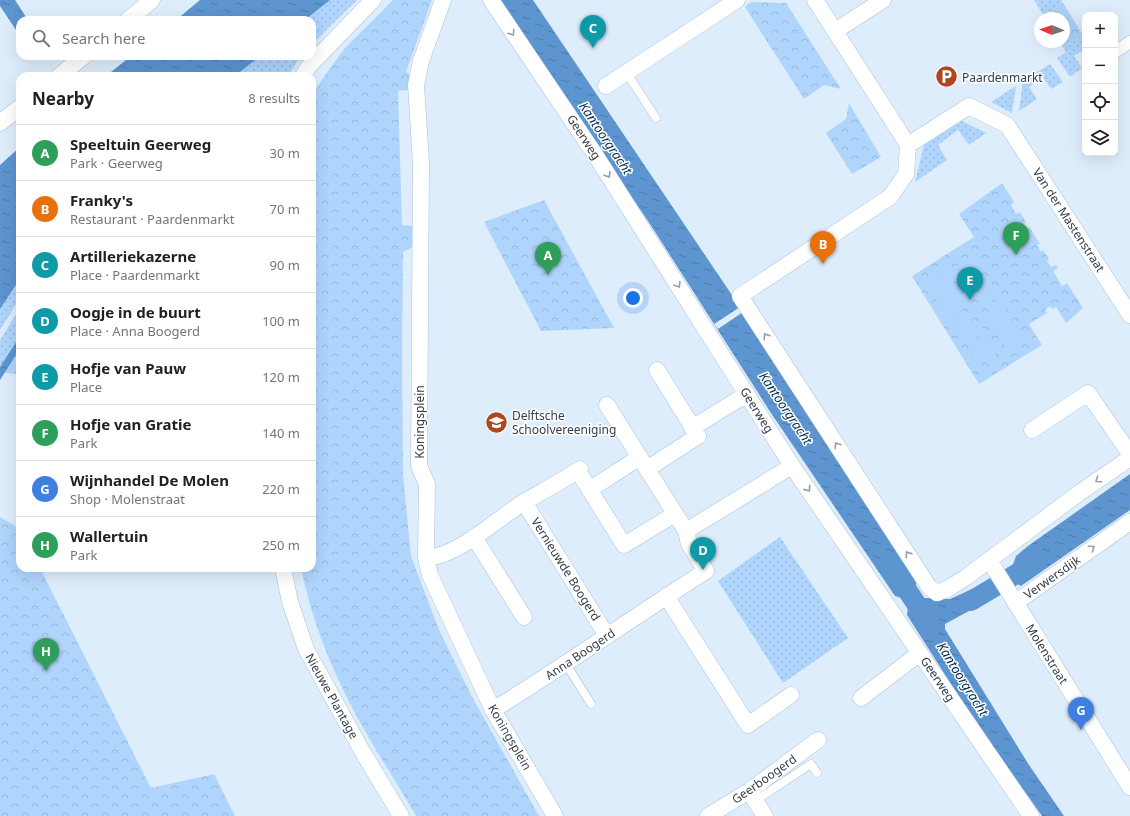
<!DOCTYPE html>
<meta charset="utf-8">
<style>
:root{--surface:#fff;--page:#f6f6f6;--text:#202124;--muted:#757577;--line:#e0e0e0;--accent:#1a73e8}
body{margin:0;font-family:"Noto Sans",sans-serif;background:var(--page);color:var(--text)}
.controls{position:absolute;right:12px;top:12px;display:grid;overflow:hidden;border-radius:8px;box-shadow:0 4px 16px #0002}
.controls button{width:36px;height:36px;display:grid;place-items:center;padding:0;border:0;border-bottom:1px solid var(--line);background:var(--surface);color:var(--text);font:20px sans-serif}
.compass{position:absolute;left:1034px;top:12px;width:36px;height:36px;border-radius:50%;background:var(--surface);box-shadow:0 4px 16px #0002;rotate:272deg}
.you{position:absolute;left:633px;top:298px;width:14px;height:14px;margin:-10px;border:3px solid #fff;border-radius:50%;background:#1a73e8;box-shadow:0 0 0 6px #1a73e833}
.badge{display:grid;place-items:center;width:26px;height:26px;border-radius:50%;background:var(--accent);color:#fff;font-size:13px;font-weight:700}
.pin{position:absolute;translate:-50% -33px;filter:drop-shadow(0 1px 2px #0008)}
.pin::after{content:'';position:absolute;top:21px;width:14px;height:12px;background:inherit;clip-path:polygon(0 0,100% 0,50% 100%)}
.list{margin:0;padding:0;list-style:none}
h2{display:flex;justify-content:space-between;align-items:center;height:52px;margin:0;padding:0 16px;font-size:17px}
h2 small{font-size:13px;font-weight:400;color:var(--muted)}
.list li{display:grid;grid-template-columns:26px 1fr auto;gap:12px;align-items:center;box-sizing:border-box;height:56px;padding:0 16px;border-top:1px solid var(--line)}
.list b{display:block;font-size:15px;white-space:nowrap}
.list p{margin:0;font-size:13px;white-space:nowrap;color:var(--muted)}
.list em{font-size:13px;font-style:normal;color:var(--muted)}
.icon{flex:none;width:22px;height:22px;fill:none;stroke:currentColor;stroke-width:2;stroke-linecap:round;stroke-linejoin:round}
.map{position:relative;flex:none;width:1130px;height:816px;overflow:hidden}
.search{position:absolute;background:var(--surface);box-shadow:0 4px 16px #0002;left:16px;top:16px;width:300px;height:44px;display:flex;align-items:center;gap:10px;box-sizing:border-box;padding:0 14px;border-radius:12px;color:var(--muted);font-size:15px}
.panel{position:absolute;background:var(--surface);box-shadow:0 4px 16px #0002;left:16px;top:72px;width:300px;height:500px;border-radius:12px}
.map>svg:first-child{display:block}
.grass{fill:url(#grass-dots)}
.forest{fill:url(#forest-firs)}
.park{fill:url(#park-crowns)}
.garden{fill:#afd5fc}
.water{fill:url(#water-ripples)}
.pier{fill:#deedfc}
.lines{fill:none;stroke-linecap:round;stroke-linejoin:round}
.canal{stroke:#5c95cf;stroke-width:20}
.service-casing{stroke:#a9c1da;stroke-width:9}
.pedestrian-casing{stroke:#a9c1da;stroke-width:13}
.minor-casing{stroke:#a9c1da;stroke-width:17}
.service{stroke:#fff;stroke-width:8}
.pedestrian{stroke:#fff;stroke-width:12}
.minor{stroke:#fff;stroke-width:16}
.oneway{stroke:#999ea3}
.labels{text-anchor:middle;dominant-baseline:central;stroke-width:3;stroke-linejoin:round;paint-order:stroke}
.poi-label{font-size:12px;fill:#333c47;stroke:#fff;text-anchor:start}
.street-label{font-size:12px;fill:#333c47;stroke:#fff}
.water-label{font-size:13px;font-style:italic;fill:#002a50;stroke:#fff}
</style>
<div class="map">
<svg width="1130" height="816" viewBox="0 0 1130 816">
<defs>
<pattern id="grass-dots" width="8" height="8" patternUnits="userSpaceOnUse"><rect width="8" height="8" fill="#afd5fc"/><path d="M2 2h.1M6 6h.1" fill="none" stroke="#97b8d9" stroke-width="1.8" stroke-linecap="round"/></pattern>
<pattern id="forest-firs" width="22" height="20" patternUnits="userSpaceOnUse"><rect width="22" height="20" fill="#afd5fc"/><path d="M5 1l3.5 6h-7zM16 11l3.5 6h-7z" fill="#97b8d9"/></pattern>
<pattern id="park-crowns" width="20" height="18" patternUnits="userSpaceOnUse"><rect width="20" height="18" fill="#afd5fc"/><path d="M2 6a3 3 0 1 1 6 0M12 15a3 3 0 1 1 6 0" fill="none" stroke="#97b8d9"/></pattern>
<pattern id="water-ripples" width="26" height="14" patternUnits="userSpaceOnUse"><rect width="26" height="14" fill="#5c95cf"/><path d="M2 4q2-2 4 0t4 0M15 11q2-2 4 0t4 0" fill="none" stroke="#4d7baa"/></pattern>
</defs>
<rect width="100%" height="100%" fill="#deedfc"/>
<!-- grass -->
<path class="grass" d="M330,0H357L312,44V20H305Z
M1034,0H1061L1063,3L1048,13L1052,18H1045Z
M1083,35L1085,39V49L1074,56L1082,68L1070,77L1057,58L1066,52L1060,42H1064V39L1068,45Z
M260,56H301L288,76H235Z
M1050,64L1063,82L1051,89L1043,77L1029,87L1037,99L1019,111L1023,81Z
M1016,86L1012,113L991,102Z
M962,121L986,133L969,145L958,130L938,145L947,160L915,182L924,145Z
M20,279V298L0,330V309Z
M20,308V336L0,367V340Z
M780,537L848,638L783,683L718,581Z"/>
<!-- forest -->
<path class="forest" d="M20,349V374L5,373Z"/>
<!-- park -->
<path class="park" d="M393,0H432L406,72L411,75L409,90L398,91L402,225L413,226L414,242L411,248L403,252L402,359L403,475L411,556L439,630L471,695L539,816H416C396,781 373,747 354,711C330,666 311,618 301,568H312V95L325,75L345,48Z
M751,2L786,3L841,89L824,85L804,99L745,7Z
M1063,3L1083,35L1068,45L1064,39V18H1052L1048,13Z
M849,103L881,157L852,174L826,133L846,119Z
M1002,183L1014,202L1011,205L1016,214L1020,212L1026,222L1023,224L1026,229L1030,228L1040,244L1037,245L1041,252L1043,250L1049,259L1047,261L1051,267L1056,265L1058,268L1053,271L1062,286L1067,283L1083,308L1066,323L1056,307L1052,309L1050,306L1045,310L1047,313L1029,324L1042,345L979,384L912,276L974,237L959,214Z
M544,200L614,328L541,331L484,222Z
M0,517L20,529V568H40L151,788L214,774L235,816H0Z"/>
<!-- garden -->
<path class="garden" d="M972,255L983,273L964,285L953,267Z
M947,271L958,289L937,302L926,284Z
M985,277L996,293L983,302L979,296L973,300L967,289Z
M959,293L966,304L961,307L965,314L950,323L939,306Z
M999,298L1010,316L993,327L986,317L990,314L985,306Z
M967,318L972,326L979,322L985,332L964,345L953,327Z
M1012,321L1023,338L1006,349L996,332Z
M986,338L996,355L979,366L968,349Z"/>
<!-- water -->
<path class="water" d="M0,0H15L28,20H20V36L0,6Z
M200,0H330L305,20H176Z
M499,0H533L740,307L917,580L915,589L902,598L895,596L771,413L650,224Z
M131,56H260L235,76H106Z
M20,147V279L0,309V165Z
M20,336V349L0,380V367Z
M1130,474V510L1021,586L1016,583L1010,573L1016,556L1028,546Z
M981,585H992L998,594L993,598L945,624V629L1029,765L1064,816H1042L967,709L907,615L908,607L921,598L950,599Z"/>
<!-- pier -->
<path class="pier" d="M740,307L743,312L718,329L714,324Z"/>
<g class="lines">
<!-- canal -->
<path class="canal" d="M894,570L930,625
M971,601L1036,562"/>
<defs>
<path id="service" d="M626,72L656,118
M566,664L591,704
M755,801L811,764L817,773"/>
<path id="pedestrian" d="M1115,52L1130,42"/>
<path id="minor" d="M443,0L421,61L416,85L421,163L419,466L427,484L426,558L430,575L493,710L555,816
M491,0L596,156L792,466L1031,816
M815,0L908,145L906,174L890,197L740,296L929,587L937,593L949,588L965,578L1079,493L1130,458
M128,20L152,0
M835,31L883,0
M59,76L84,56
M303,76L309,66L373,0
M606,86L737,0
M0,123L20,107
M908,145L969,106L1007,125L1130,315
M607,405L647,469L698,436L657,370
M692,428L747,394
M1032,430L1088,393L1130,454
M578,471L624,545L675,514
M589,490L640,457
M524,502L607,636
M686,531L792,466
M474,537L524,617
M426,558C458,556 497,519 524,502C543,491 562,481 580,469
M989,560L1130,787
M283,568L290,602L306,649L362,751L401,816
M666,596L748,725L791,695
M1015,603L1130,522
M861,698L920,653
M493,710C566,665 635,616 706,571L689,544L686,531L647,469
M749,791L765,816
M708,816L749,791L818,740"/>
</defs>
<!-- service casing -->
<use href="#service" class="service-casing"/>
<!-- pedestrian casing -->
<use href="#pedestrian" class="pedestrian-casing"/>
<!-- minor casing -->
<use href="#minor" class="minor-casing"/>
<!-- service -->
<use href="#service" class="service"/>
<!-- pedestrian -->
<use href="#pedestrian" class="pedestrian"/>
<!-- minor -->
<use href="#minor" class="minor"/>
</g>
<!-- one-way arrows -->
<defs><path id="oneway-chevron" d="M-2-3.5L2.5 0L-2 3.5" fill="none" stroke-width="1.6" stroke-linecap="round" stroke-linejoin="round"/></defs>
<g class="oneway">
<use href="#oneway-chevron" transform="translate(512 33) rotate(56)"/>
<use href="#oneway-chevron" transform="translate(608 175) rotate(58)"/>
<use href="#oneway-chevron" transform="translate(678 285) rotate(58)"/>
<use href="#oneway-chevron" transform="translate(766 336) rotate(-123)"/>
<use href="#oneway-chevron" transform="translate(837 445) rotate(-123)"/>
<use href="#oneway-chevron" transform="translate(1098 480) rotate(145)"/>
<use href="#oneway-chevron" transform="translate(808 489) rotate(55)"/>
<use href="#oneway-chevron" transform="translate(1092 548) rotate(-35)"/>
<use href="#oneway-chevron" transform="translate(908 554) rotate(-123)"/>
</g>
<!-- icons -->
<defs>
<symbol id="parking-disc" viewBox="-11 -11 22 22"><circle r="9.5" fill="#ad471f" stroke="#fff"/><path d="M-3.5-5.5H1a3.5 3.5 0 0 1 0 7H-1V5.5H-3.5ZM-1-3.4V-.6H.8a1.4 1.4 0 0 0 0-2.8Z" fill="#fff"/></symbol>
<symbol id="school-disc" viewBox="-11 -11 22 22"><circle r="9.5" fill="#ad471f" stroke="#fff"/><path d="M0-5L7-2L0 1L-7-2ZM-4 1L0 2.5L4 1V4Q0 6-4 4Z" fill="#fff"/></symbol>
</defs>
<g fill-rule="evenodd">
<use href="#parking-disc" x="934" y="64" width="25" height="25"/>
<use href="#school-disc" x="484" y="410" width="25" height="25"/>
</g>
<g class="labels">
<!-- poi labels -->
<g class="poi-label">
<text x="962" y="77">Paardenmarkt</text>
<text x="512" y="415">Delftsche<tspan x="512" dy="14">Schoolvereeniging</tspan></text>
</g>
<!-- street labels -->
<g class="street-label">
<text transform="translate(584 137) rotate(57)">Geerweg</text>
<text transform="translate(1069 220) rotate(57)">Van der Mastenstraat</text>
<text transform="translate(757 410) rotate(58)">Geerweg</text>
<text transform="translate(419 422) rotate(-90)">Koningsplein</text>
<text transform="translate(566 569) rotate(58)">Vernieuwde Boogerd</text>
<text transform="translate(1052 577) rotate(-35)">Verwersdijk</text>
<text transform="translate(580 654) rotate(-34)">Anna Boogerd</text>
<text transform="translate(1047 654) rotate(58)">Molenstraat</text>
<text transform="translate(938 679) rotate(56)">Geerweg</text>
<text transform="translate(332 696) rotate(61)">Nieuwe Plantage</text>
<text transform="translate(510 737) rotate(60)">Koningsplein</text>
<text transform="translate(764 779) rotate(-35)">Geerboogerd</text>
</g>
<!-- water labels -->
<g class="water-label">
<text transform="translate(606 138) rotate(56)">Kantoorgracht</text>
<text transform="translate(786 408) rotate(56)">Kantoorgracht</text>
<text transform="translate(963 679) rotate(58)">Kantoorgracht</text>
</g>
</g>
</svg>
<div class="controls">
<button>+</button>
<button>−</button>
<button><svg class="icon" aria-label="locate" viewBox="0 0 24 24"><circle cx="12" cy="12" r="6"/><path d="M12 2v4M12 18v4M2 12h4M18 12h4"/></svg></button>
<button><svg class="icon" aria-label="layers" viewBox="0 0 24 24"><path d="M12 4l9 5-9 5-9-5zM3 14l9 5 9-5"/></svg></button>
</div>
<svg class="compass" viewBox="-18 -18 36 36"><path d="M0-13l5 13h-10z" fill="#e53935"/><path d="M0 13l5-13h-10z" fill="#757577"/></svg>
<div class="you"></div>
<div class="pin badge" style="left:548px;top:275px;background:#2e9e5b">A</div>
<div class="pin badge" style="left:823px;top:264px;background:#e8710a">B</div>
<div class="pin badge" style="left:593px;top:48px;background:#0f9aa8">C</div>
<div class="pin badge" style="left:703px;top:570px;background:#0f9aa8">D</div>
<div class="pin badge" style="left:970px;top:300px;background:#0f9aa8">E</div>
<div class="pin badge" style="left:1016px;top:255px;background:#2e9e5b">F</div>
<div class="pin badge" style="left:1081px;top:730px;background:#3f7fe0">G</div>
<div class="pin badge" style="left:46px;top:671px;background:#2e9e5b">H</div>
<div class="search"><svg class="icon" aria-label="search" viewBox="0 0 24 24"><circle cx="10" cy="10" r="6"/><path d="M15 15l6 6"/></svg>Search here</div>
<section class="panel">
<h2>Nearby<small>8 results</small></h2>
<ul class="list">
<li><span class="badge" style="background:#2e9e5b">A</span><div><b>Speeltuin Geerweg</b><p>Park · Geerweg</p></div><em>30 m</em></li>
<li><span class="badge" style="background:#e8710a">B</span><div><b>Franky's</b><p>Restaurant · Paardenmarkt</p></div><em>70 m</em></li>
<li><span class="badge" style="background:#0f9aa8">C</span><div><b>Artilleriekazerne</b><p>Place · Paardenmarkt</p></div><em>90 m</em></li>
<li><span class="badge" style="background:#0f9aa8">D</span><div><b>Oogje in de buurt</b><p>Place · Anna Boogerd</p></div><em>100 m</em></li>
<li><span class="badge" style="background:#0f9aa8">E</span><div><b>Hofje van Pauw</b><p>Place</p></div><em>120 m</em></li>
<li><span class="badge" style="background:#2e9e5b">F</span><div><b>Hofje van Gratie</b><p>Park</p></div><em>140 m</em></li>
<li><span class="badge" style="background:#3f7fe0">G</span><div><b>Wijnhandel De Molen</b><p>Shop · Molenstraat</p></div><em>220 m</em></li>
<li><span class="badge" style="background:#2e9e5b">H</span><div><b>Wallertuin</b><p>Park</p></div><em>250 m</em></li>
</ul>
</section>
</div>
